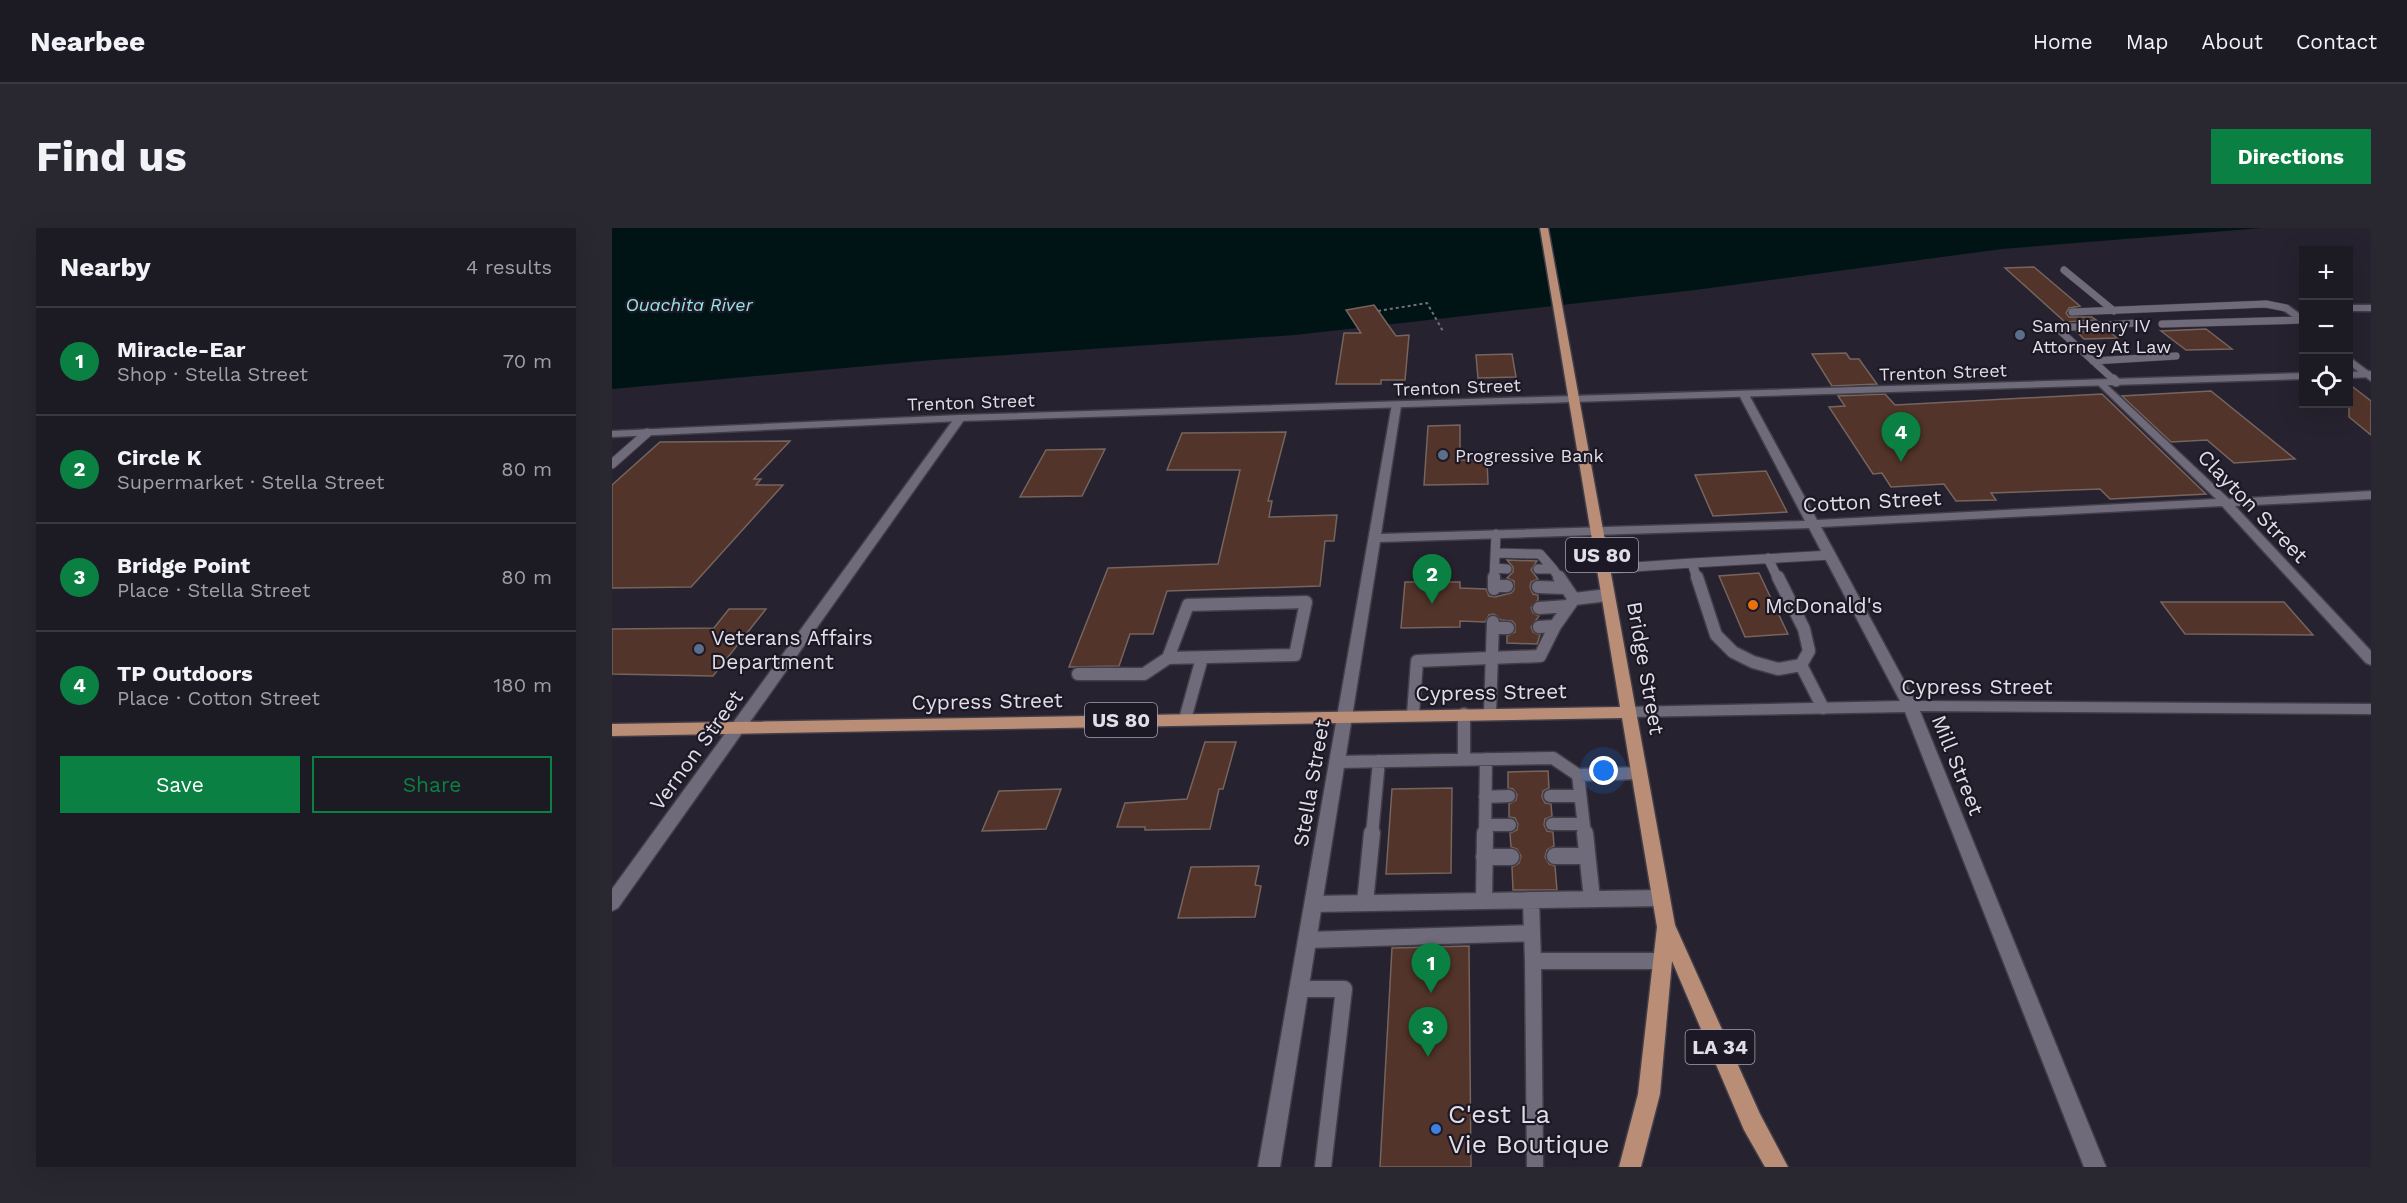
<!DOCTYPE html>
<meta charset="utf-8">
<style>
:root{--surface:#1c1a23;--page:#292730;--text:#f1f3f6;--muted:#a0a1a6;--line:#3a3841;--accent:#0b8043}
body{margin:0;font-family:"Work Sans",sans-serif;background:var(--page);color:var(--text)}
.controls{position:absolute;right:18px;top:18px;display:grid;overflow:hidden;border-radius:0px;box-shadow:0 6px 24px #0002}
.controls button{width:54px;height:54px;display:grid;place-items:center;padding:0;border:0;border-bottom:2px solid var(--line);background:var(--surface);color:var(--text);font:30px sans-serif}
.you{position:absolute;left:992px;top:543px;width:21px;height:21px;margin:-15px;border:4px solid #fff;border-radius:50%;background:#1a73e8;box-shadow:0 0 0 9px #1a73e833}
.badge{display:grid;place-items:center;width:39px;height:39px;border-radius:50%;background:var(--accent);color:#fff;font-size:20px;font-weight:700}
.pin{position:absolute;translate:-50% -50px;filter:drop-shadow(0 2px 3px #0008)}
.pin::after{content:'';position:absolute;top:32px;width:21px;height:18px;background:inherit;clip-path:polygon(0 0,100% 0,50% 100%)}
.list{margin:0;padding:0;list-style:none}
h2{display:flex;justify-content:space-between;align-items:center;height:78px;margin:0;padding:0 24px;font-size:26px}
h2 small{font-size:20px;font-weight:400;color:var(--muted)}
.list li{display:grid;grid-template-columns:39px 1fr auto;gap:18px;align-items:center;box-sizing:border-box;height:108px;padding:0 24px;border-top:2px solid var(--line)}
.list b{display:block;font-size:22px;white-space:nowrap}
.list p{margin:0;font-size:20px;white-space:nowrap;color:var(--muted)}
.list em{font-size:20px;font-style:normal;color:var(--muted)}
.actions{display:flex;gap:12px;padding:18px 24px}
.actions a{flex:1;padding:14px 0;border:2px solid var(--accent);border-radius:0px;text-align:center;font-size:21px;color:var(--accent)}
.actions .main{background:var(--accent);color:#fff}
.icon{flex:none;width:33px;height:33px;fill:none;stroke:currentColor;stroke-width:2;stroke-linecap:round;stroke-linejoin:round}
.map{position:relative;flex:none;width:1759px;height:939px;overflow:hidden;border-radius:0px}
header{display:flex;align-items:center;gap:36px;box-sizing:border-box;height:84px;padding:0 30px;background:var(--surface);border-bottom:2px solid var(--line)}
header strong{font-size:28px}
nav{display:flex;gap:33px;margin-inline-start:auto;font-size:21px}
.intro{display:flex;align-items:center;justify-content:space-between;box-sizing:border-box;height:144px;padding:0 36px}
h1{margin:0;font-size:42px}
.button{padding:15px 27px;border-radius:0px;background:var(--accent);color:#fff;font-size:21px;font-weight:700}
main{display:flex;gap:36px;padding:0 36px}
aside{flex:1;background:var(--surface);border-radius:0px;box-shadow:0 6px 24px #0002}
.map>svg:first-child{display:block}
.water{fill:#011415}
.building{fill:#52342a;stroke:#76645e;stroke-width:1.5}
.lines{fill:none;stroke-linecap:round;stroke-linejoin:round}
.lane-far3-casing{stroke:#413e49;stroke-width:8}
.lane-far2-casing{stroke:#413e49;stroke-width:11}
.lane-far1-casing{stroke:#413e49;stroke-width:15}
.lane-casing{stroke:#413e49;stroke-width:19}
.street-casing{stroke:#413e49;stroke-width:3}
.secondary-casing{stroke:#413e49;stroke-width:3}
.primary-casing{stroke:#413e49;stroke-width:3}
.path{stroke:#73707b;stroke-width:2;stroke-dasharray:3 3;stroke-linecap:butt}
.lane-far3{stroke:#706b7a;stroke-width:7}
.lane-far2{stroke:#706b7a;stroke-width:9}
.lane-far1{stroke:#706b7a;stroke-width:12}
.lane{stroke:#706b7a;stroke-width:16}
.street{fill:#706b7a;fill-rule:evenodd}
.secondary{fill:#706b7a;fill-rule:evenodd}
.primary{fill:#b98d76;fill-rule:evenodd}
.service-dot{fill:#5c6f8a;stroke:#1d1825;stroke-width:2}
.food-dot{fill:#e8710a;stroke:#1d1825;stroke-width:2}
.shop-dot{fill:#3f7fe0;stroke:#1d1825;stroke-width:2}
.labels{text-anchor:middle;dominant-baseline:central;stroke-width:4.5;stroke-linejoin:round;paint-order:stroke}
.far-water-label{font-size:18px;font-style:italic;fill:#96e5e5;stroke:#1d1825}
.far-poi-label{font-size:18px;fill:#e0dee6;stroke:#1d1825;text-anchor:start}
.far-street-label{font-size:18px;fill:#e0dee6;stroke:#1d1825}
.shield{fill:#1d1825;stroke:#a6a3ac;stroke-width:1.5}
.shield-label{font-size:20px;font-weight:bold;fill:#e0dee6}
.street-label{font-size:21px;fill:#e0dee6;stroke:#1d1825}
.poi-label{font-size:21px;fill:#e0dee6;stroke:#1d1825;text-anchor:start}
.near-poi-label{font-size:26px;fill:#e0dee6;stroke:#1d1825;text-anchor:start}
</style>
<header>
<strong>Nearbee</strong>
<nav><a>Home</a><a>Map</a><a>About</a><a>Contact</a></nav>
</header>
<div class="intro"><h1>Find us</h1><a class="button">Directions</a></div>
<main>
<aside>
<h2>Nearby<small>4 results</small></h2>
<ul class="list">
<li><span class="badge">1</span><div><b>Miracle-Ear</b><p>Shop · Stella Street</p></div><em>70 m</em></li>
<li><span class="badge">2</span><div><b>Circle K</b><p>Supermarket · Stella Street</p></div><em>80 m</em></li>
<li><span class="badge">3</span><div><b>Bridge Point</b><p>Place · Stella Street</p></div><em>80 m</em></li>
<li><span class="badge">4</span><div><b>TP Outdoors</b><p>Place · Cotton Street</p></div><em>180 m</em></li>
</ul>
<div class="actions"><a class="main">Save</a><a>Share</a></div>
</aside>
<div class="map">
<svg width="1759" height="939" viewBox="0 0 1759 939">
<rect width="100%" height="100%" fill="#26222f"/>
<!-- water -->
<path class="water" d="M0,0H1650L1390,21L1083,62L683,107L321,132L0,161Z"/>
<!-- building -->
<path class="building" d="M1422,39L1468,78L1457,80L1454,85L1457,89H1480L1484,92L1453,94L1393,40Z
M762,77L784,108L797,107L793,152H769V156H724L732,105H749L734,82Z
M1594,101L1620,121L1574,122L1549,103Z
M1496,102L1505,110L1472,111L1465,104Z
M1234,125L1238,131H1247L1265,156L1220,158L1200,126Z
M900,126L904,149L866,150L864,127Z
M1737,156L1759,173V207L1737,189Z
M1599,163L1683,231L1622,235L1595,212L1559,214L1510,168Z
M1273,166L1283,177L1490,166L1594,266L1498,271L1488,261L1379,265L1384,272L1344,273L1332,256L1279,259L1270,245L1261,246L1217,179L1233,178L1226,168Z
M848,197V232H875L876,256L812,257L816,198Z
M674,204L656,273H660L657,289L725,287L722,313H713L708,358L555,363L541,406H518L507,438L457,439L496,340L606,336L628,242H555L570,205Z
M178,213L142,251H149L144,257H171L79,359L0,360V257L48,214Z
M493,221L470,268L408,269L434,222Z
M1154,243L1175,284L1101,288L1083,247Z
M895,332L925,333L919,342L926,351L919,354L918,359L921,366L926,367V372L919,380L921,385L927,388L919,399L921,404L928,407L925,416L895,415V408L903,404V396L900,393L889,392L882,386L877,387L873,394L848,393V399L789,400L793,354H848V360L874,361L877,368L883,369L899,365L902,362V353L895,350L901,344V339Z
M1147,345L1176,406L1133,409L1107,348Z
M1549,374H1672L1701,407L1573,406Z
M117,381H154L101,448L0,446V401L102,400Z
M593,514H624L611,561H607L598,601L533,602V599H505L513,575L575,571Z
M936,543L937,560L931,563L930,569L933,575L939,576L940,588L933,591L932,597L935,603L941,604L942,618L935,622L933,629L937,636L943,638L945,662H901L900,639L907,635L909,628L905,621L899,619L898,605L905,602L906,596L903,590L897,589V576L904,572L905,567L901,561L896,560V544Z
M840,560L839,645L774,646L780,561Z
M449,561L434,601L370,603L387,563Z
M647,638L643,657L649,658L643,689L566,690L579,639Z
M857,718L859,939H768L780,720Z"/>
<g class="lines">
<defs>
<path id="lane-far3" d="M1452,42L1502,83
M1460,84L1654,76L1674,80
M1550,96L1689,92
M1481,133L1564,128
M1503,153L1445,100L1525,95"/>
<path id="lane-far2" d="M1501,151L1504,154
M0,236L35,205
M883,325L928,326L941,341
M1156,330L1166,351
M1080,335L1219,327
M883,340L895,341
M926,341H941L948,351
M993,341L1080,335L1085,351
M882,351L884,306"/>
<path id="lane-far1" d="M947,349L962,371
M1085,349L1104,407L1121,424L1141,434L1166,441L1189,437L1197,423L1192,401L1166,349
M882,358H895
M926,359L954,360
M882,361V349
M694,374L683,427L556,430L576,377Z
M927,380L956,378
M927,399L943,398L962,371L996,367
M881,400H896
M1189,437L1211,480
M466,446H532L556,430
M878,485L881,394
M801,486L805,433L928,428L943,398
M852,486V531
M573,491L590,430
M725,534L941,530L966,547L1028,545
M966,547L973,607
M938,568H968
M873,569L897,568
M940,596H971
M873,597H898
M760,607L767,533
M873,607L874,531"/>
<path id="lane" d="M973,605L980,671
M943,628H975
M872,629H899
M919,672L920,705
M872,673L873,605
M753,675L760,605
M701,676L1050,670
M695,712L920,705L921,733
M687,761H732L711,939
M923,939L921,733H1051"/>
<path id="street" d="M1736,77H1759V83H1736Z
M1671,78H1677L1692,89V97L1671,82Z
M1736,128L1759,145V153L1736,136Z
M1490,152L1617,271L1759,263V271L1623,278L1759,423V437L1754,435L1610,278L1209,299L1303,473L1759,476V486L1308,483L1494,939H1472L1293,484L1017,489L1009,484L1017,479L1288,473L1197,300L768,314L668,939H646L780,176L789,178L769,306L1193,293L1127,167L1132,164L1137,167L1205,292L1604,271L1486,157L1485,155Z
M348,187L353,190L352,192L6,680L0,683V661L344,188Z"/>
<path id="secondary" d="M1759,143V149L1736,150V144Z
M1692,145V151L348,193L0,209V203L348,187Z"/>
<path id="primary" d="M928,0H936L1063,697L1148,886L1176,939H1153L1132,902L1060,733L1048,866L1029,939H1007L1026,866L1045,699L1010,490L0,508V496L1008,479Z"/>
</defs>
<!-- lane-far3 casing -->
<use href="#lane-far3" class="lane-far3-casing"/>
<!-- lane-far2 casing -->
<use href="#lane-far2" class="lane-far2-casing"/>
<!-- lane-far1 casing -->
<use href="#lane-far1" class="lane-far1-casing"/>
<!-- lane casing -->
<use href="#lane" class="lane-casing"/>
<!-- street casing -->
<use href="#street" class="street-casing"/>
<!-- secondary casing -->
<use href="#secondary" class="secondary-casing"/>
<!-- primary casing -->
<use href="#primary" class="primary-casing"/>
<!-- path -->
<path class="path" d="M766,83L815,75L832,105"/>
<!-- lane-far3 -->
<use href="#lane-far3" class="lane-far3"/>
<!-- lane-far2 -->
<use href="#lane-far2" class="lane-far2"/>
<!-- lane-far1 -->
<use href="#lane-far1" class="lane-far1"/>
<!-- lane -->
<use href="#lane" class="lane"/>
<!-- street -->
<use href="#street" class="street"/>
<!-- secondary -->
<use href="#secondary" class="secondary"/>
<!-- primary -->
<use href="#primary" class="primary"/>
</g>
<!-- markers -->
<g class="service-dot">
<circle cx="1408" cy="107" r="6"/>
<circle cx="831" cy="227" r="6"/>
<circle cx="87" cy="421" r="6"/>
</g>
<circle class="food-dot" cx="1141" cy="377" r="6"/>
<circle class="shop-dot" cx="824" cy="901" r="6"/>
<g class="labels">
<!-- far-water labels -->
<g class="far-water-label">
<text x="77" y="76">Ouachita River</text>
</g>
<!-- far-poi labels -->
<g class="far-poi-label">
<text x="1420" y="97">Sam Henry IV<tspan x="1420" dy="21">Attorney At Law</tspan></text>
<text x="843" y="227">Progressive Bank</text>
</g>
<!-- far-street labels -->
<g class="far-street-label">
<text transform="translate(1331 144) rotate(-2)">Trenton Street</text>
<text transform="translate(845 159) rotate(-2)">Trenton Street</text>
<text transform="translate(359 174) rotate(-2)">Trenton Street</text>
</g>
<!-- shield labels -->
<g class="shield">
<rect x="954" y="310" width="72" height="34" rx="4.5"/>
<rect x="473" y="475" width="72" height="34" rx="4.5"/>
<rect x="1073.5" y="802" width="69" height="34" rx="4.5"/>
</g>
<g class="shield-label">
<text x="990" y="327">US 80</text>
<text x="509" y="492">US 80</text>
<text x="1108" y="819">LA 34</text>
</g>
<!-- street labels -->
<g class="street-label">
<text transform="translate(1260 273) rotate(-3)">Cotton Street</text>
<text transform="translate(1641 278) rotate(46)">Clayton Street</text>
<text transform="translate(1034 440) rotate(80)">Bridge Street</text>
<text x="1365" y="458">Cypress Street</text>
<text transform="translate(879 464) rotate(-1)">Cypress Street</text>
<text transform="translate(375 473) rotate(-1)">Cypress Street</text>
<text transform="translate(84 522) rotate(-54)">Vernon Street</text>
<text transform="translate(1346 537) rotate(68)">Mill Street</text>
<text transform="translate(699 555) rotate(-80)">Stella Street</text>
</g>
<!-- poi labels -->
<g class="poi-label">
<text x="1153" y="377">McDonald's</text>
<text x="99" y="409">Veterans Affairs<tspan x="99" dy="24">Department</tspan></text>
</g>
<!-- near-poi labels -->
<g class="near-poi-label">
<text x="836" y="886">C'est La<tspan x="836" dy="30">Vie Boutique</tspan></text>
</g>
</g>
</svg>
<div class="controls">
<button>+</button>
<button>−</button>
<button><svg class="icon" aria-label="locate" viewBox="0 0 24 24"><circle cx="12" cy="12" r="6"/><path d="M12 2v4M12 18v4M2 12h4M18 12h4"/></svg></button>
</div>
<div class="you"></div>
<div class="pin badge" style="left:819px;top:765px">1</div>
<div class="pin badge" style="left:820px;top:376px">2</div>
<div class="pin badge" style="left:816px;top:829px">3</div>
<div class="pin badge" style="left:1289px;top:234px">4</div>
</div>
</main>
